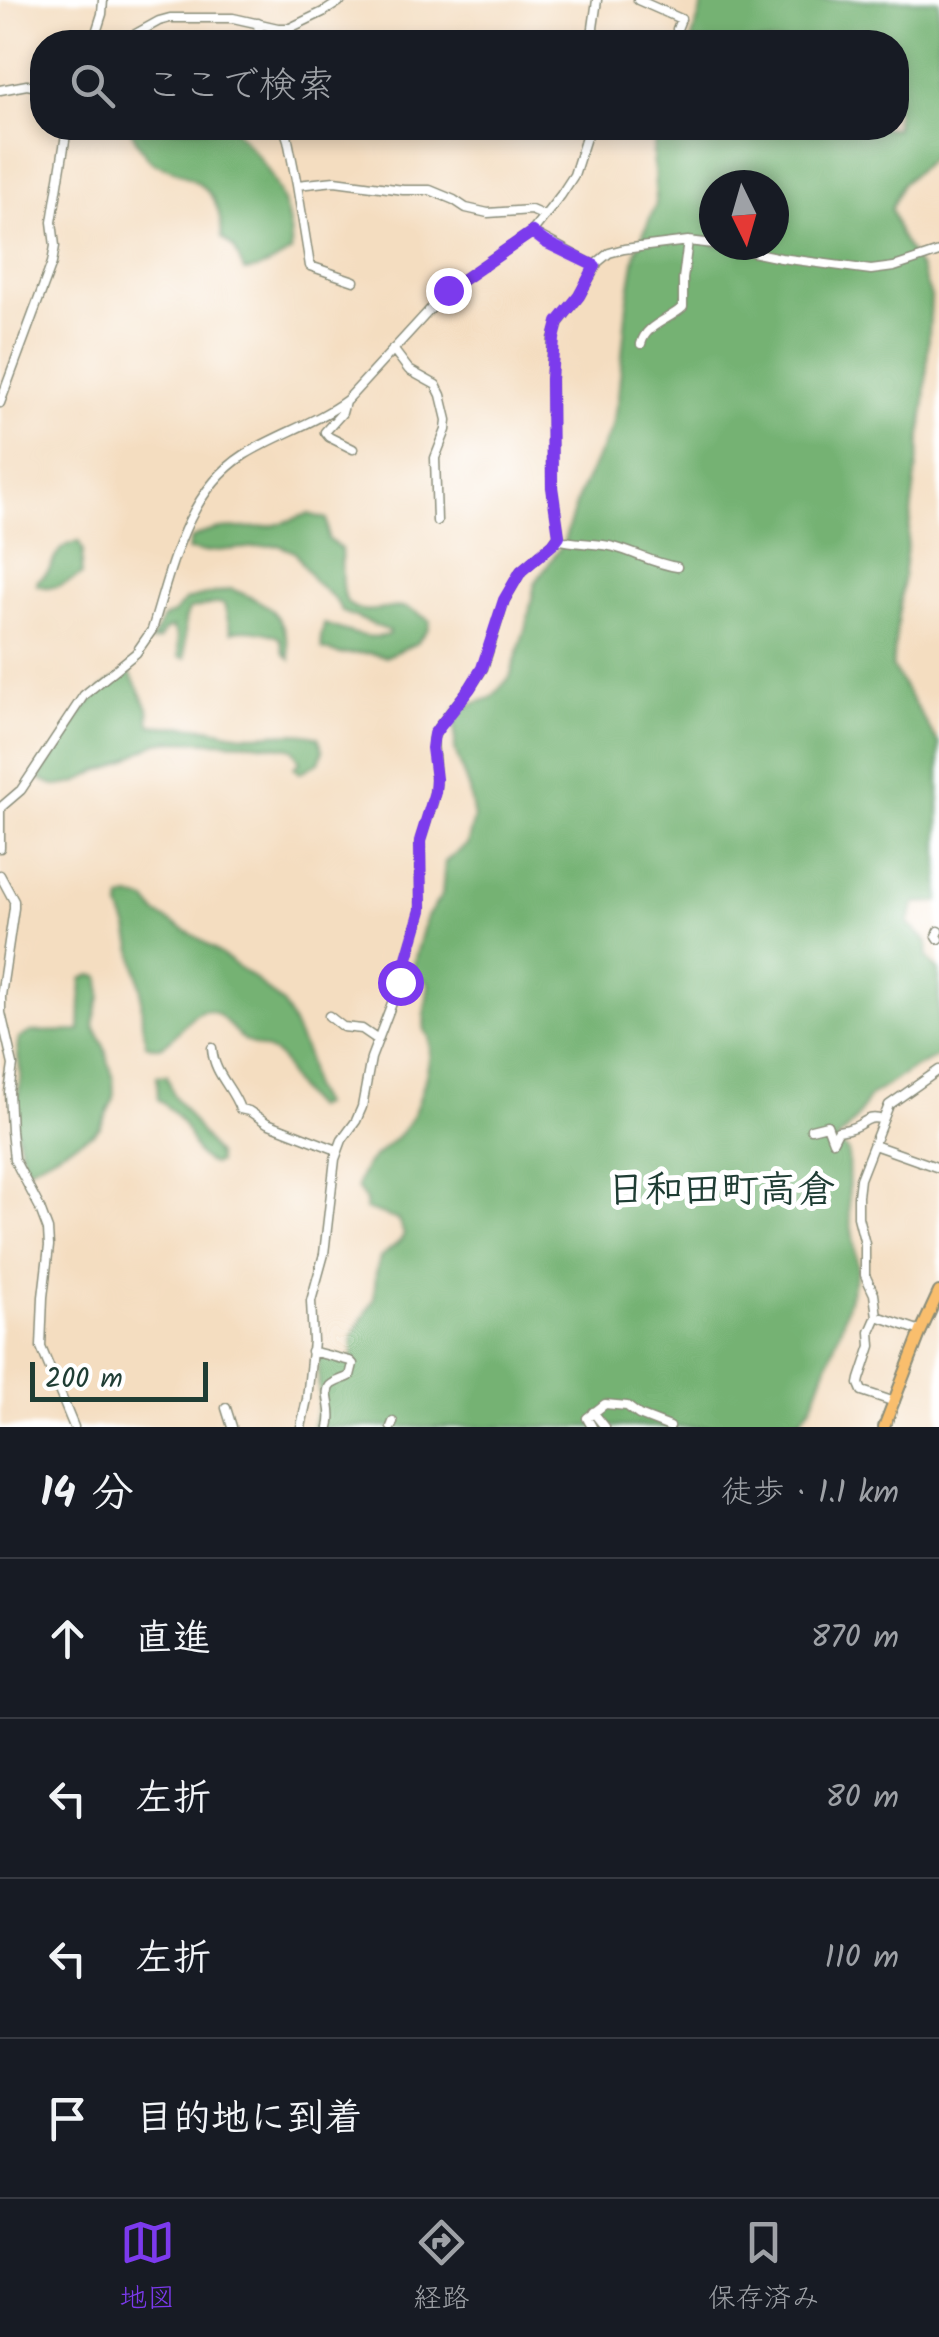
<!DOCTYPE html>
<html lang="ja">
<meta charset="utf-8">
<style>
:root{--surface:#171b24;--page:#20242c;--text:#f1f3f6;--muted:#9ea1a6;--line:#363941;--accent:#7c3aed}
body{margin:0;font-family:Kalam,"Klee One",sans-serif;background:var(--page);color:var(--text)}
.compass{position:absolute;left:699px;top:170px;width:90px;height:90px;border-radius:50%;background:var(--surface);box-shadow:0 5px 15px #0003;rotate:175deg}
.scale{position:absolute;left:30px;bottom:25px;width:178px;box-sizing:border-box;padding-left:10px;border:5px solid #1f3d34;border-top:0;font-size:28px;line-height:35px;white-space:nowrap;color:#1f3d34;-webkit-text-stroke:8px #fff;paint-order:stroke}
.stop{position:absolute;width:30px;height:30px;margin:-22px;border:8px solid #7c3aed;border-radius:50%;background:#fff}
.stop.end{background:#7c3aed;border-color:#fff;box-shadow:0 2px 10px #0008}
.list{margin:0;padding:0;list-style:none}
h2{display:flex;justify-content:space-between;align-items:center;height:130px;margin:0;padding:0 40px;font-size:42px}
h2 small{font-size:32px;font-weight:400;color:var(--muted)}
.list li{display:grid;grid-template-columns:65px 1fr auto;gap:30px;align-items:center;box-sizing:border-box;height:160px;padding:0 40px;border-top:2px solid var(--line)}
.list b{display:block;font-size:38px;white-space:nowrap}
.list em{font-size:32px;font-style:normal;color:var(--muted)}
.icon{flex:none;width:55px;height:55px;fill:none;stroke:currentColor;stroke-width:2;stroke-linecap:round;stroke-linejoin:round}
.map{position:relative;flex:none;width:939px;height:1427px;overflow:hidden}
.search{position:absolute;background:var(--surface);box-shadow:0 5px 15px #0003;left:30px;right:30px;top:30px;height:110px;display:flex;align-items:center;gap:25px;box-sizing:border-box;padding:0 35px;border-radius:40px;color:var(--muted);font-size:38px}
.sheet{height:770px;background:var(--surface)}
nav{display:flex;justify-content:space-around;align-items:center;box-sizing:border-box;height:140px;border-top:2px solid var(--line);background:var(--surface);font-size:28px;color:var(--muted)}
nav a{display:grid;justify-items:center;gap:5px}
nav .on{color:var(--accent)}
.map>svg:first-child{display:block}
.forest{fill:#74b273;stroke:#4a7854;stroke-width:2.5;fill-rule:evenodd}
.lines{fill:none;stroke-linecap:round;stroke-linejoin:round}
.minor-casing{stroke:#8a8d7a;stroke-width:11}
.major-casing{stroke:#8a8d7a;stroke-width:14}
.minor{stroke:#fff;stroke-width:8}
.major{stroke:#f9be6d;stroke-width:10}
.route{stroke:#7c3aed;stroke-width:12}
.labels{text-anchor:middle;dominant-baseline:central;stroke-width:10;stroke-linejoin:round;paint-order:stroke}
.quarter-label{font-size:38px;font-weight:bold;fill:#1f3d34;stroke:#fff}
</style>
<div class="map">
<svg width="939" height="1427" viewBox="0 0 939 1427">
<rect width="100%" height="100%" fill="#fff"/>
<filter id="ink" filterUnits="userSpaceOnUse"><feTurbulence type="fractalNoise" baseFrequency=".01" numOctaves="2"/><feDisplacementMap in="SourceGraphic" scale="20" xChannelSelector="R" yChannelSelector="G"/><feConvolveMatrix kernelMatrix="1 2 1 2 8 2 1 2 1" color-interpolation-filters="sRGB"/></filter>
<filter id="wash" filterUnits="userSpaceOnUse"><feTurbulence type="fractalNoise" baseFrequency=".0048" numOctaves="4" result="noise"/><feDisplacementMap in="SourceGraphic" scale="40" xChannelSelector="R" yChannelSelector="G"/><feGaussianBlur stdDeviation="2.25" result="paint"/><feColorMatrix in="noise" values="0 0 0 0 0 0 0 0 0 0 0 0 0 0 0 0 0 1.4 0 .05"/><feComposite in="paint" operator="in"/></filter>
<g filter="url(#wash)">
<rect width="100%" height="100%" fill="#f4ddc0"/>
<!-- forest -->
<path class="forest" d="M704,0H939V147L933,156L901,185L891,209L899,234L921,270L931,297L925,401L892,667L939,744V902L915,903L908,924L928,942L927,957L939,971V1056L912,1069L870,1096L855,1121L837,1140L848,1152L849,1211L858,1268L841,1327L812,1405L794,1427H313L319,1404L318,1355L352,1361L353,1335L374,1299L376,1273L380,1258L400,1241L404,1234L398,1220L365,1209L366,1200L357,1188C363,1155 388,1151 405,1128C418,1112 434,1057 429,1037C428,1035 425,1033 425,1030C422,1020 428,995 429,983L411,973L426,918L442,895L445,862L467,845L474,818L469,790L455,750V710L491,698L510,677L527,623L535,583L563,544L580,492L611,430L618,398L627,304L636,251L656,204L653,152L658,128H896V42H691ZM714,185H774V245H714Z
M130,128H234C242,139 252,148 260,159C279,184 293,221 291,252C275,261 263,270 244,271L235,249L222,238C221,201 210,186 175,171C168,167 158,166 152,162C143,154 135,139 130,128Z
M308,514L327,519L328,539L341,549C342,560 340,587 344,596C352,620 384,607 402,607C411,607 422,616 430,621L428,629L415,644L385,657L370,653L340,654L322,649L321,637L324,624C344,630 367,641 388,635L389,631L343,612L334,598L314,581L295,552L278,545L204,552L188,550L191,539C219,523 240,531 270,526C282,524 296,518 308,514Z
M79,542L83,551L81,575C66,584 54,591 37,585L38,580C59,569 49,545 79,542Z
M231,589C272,605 285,613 290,659L284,653L280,638C268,632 245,627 231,632L224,604L220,603L189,609L185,620V658L179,657L177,638L172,627L165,630L159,640L151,642L163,618L173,614L186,600Z
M130,673L148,708L149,721L151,725C169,728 189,725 207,728C221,730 233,735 247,735C270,736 297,729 318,737L323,750L319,762L300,773L294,767L300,762L293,749L289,748L254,743L172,741L157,743L111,768L98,771L76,783L57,786L40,779L45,766C69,736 89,684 130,673Z
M130,897L147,901L157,914L200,939L256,980L284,1005L307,1055L312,1088L321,1105L314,1108C305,1099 297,1089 290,1078C287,1072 284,1062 279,1057C270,1048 254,1047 244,1040C234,1033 226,1019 216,1013C186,996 175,1062 146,1044L142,1023L141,989L128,928L120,908L121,899Z
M91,975L100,977L101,996L97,1007L94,1026L104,1046L113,1077L114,1098L100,1127L94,1133L27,1169C19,1147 12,1124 17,1100C18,1091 21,1085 21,1076C20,1062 15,1052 19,1038L31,1032L80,1031L82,979Z
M167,1075L173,1094L217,1155L218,1162L214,1164C192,1159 194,1139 181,1122C175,1113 167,1106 158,1099L157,1076Z"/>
</g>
<g filter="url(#ink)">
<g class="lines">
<defs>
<path id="minor" d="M638,0L681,19L677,29
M258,23L260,42
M93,42L102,14L103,0
M121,42L159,21L170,18H233L278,28H290L325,11L342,0
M591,42L597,0
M0,90L27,85L42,88
M284,128L288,140L297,185L335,181L403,190H430L454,200L466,208L488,213L531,210L545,216
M630,128L632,133
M297,185L310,266L354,281
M532,232L595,266
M718,245L781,258L871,270L894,267L939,252
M641,344C646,324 669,320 683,307V279L688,241
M393,349L409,370L436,385L441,395L447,420L446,430L435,458L437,521
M345,402L342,413L325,432L329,437L353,449
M0,403L52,263L55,246L52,222L67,128
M557,539C576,545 595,542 614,547C636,553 655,564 677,567
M0,808L21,790L84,695L136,653L152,630C171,569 186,492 244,455C278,434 316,423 347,400L448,290L532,232L561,195L574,175L589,128
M0,811V848
M0,875L14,901V908L1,996V1013L13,1065L9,1092L11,1131L14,1159L39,1206L48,1230L49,1246L43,1297L41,1347L74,1427
M939,931L937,936L939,939
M329,1016L343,1027L362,1029L378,1040
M212,1048C214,1075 232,1086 240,1109L249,1111L267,1123L337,1150
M811,1129L827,1125L833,1141L838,1131C842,1130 847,1130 851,1128C864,1125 867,1114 882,1120
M874,1145L939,1168
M877,1316L921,1331
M311,1351L350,1361L353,1364L350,1376C344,1379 338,1380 332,1384C321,1391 335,1409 329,1427
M895,1402L862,1391L859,1384L860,1379L871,1346L870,1332L877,1316L874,1294L865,1275V1244L858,1217V1196L860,1179L889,1105L939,1070
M226,1408L232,1427
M593,1412L605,1427
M301,1427L307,1399L313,1341L311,1301L324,1254L335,1159L342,1140L356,1121L362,1107L371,1058L400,982L421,910L420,841L433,801L436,784L433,739L438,728L470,688L483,668L504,601L521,571L553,544L559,535L552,487L551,379L553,339L559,322L579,296L598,262L609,253L624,249L688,241L714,244
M391,1427L393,1422
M592,1427L587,1418L605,1404L627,1406L639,1415L670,1427"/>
<path id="major" d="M884,1427L921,1331L939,1292"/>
</defs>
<!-- minor casing -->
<use href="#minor" class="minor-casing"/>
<!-- major casing -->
<use href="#major" class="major-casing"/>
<!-- minor -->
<use href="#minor" class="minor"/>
<!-- major -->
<use href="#major" class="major"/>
</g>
</g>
<g class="lines" filter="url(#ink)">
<!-- route -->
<path class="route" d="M400,982L421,910L420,841L435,792L436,779L432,748L434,734L470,688L482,668L504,600L521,571L553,544L559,536L552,487L551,379L554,339L558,322L579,296L595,266L545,242L532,232L448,290"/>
</g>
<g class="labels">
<!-- quarter labels -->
<g class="quarter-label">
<text x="721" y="1192">日和田町高倉</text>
</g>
</g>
</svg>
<svg class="compass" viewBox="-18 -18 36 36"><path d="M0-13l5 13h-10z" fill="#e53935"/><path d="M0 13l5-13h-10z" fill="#9ea1a6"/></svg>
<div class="scale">200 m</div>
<div class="stop" style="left:400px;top:982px"></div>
<div class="stop end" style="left:448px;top:290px"></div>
<div class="search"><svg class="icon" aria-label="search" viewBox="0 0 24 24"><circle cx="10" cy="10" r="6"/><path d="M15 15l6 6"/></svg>ここで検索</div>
</div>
<section class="sheet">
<h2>14 分<small>徒歩 · 1.1 km</small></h2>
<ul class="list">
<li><svg class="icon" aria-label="ahead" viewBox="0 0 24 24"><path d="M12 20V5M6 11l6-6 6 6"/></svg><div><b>直進</b></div><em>870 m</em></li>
<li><svg class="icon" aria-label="left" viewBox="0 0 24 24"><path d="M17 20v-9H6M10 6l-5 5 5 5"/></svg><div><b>左折</b></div><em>80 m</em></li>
<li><svg class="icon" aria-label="left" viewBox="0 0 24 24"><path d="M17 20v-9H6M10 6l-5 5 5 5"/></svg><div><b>左折</b></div><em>110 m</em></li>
<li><svg class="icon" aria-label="arrive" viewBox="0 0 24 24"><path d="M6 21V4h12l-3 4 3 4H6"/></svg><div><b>目的地に到着</b></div></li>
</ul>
</section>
<nav>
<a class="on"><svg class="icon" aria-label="map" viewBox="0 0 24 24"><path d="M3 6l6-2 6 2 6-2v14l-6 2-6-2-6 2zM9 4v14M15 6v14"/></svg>地図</a>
<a><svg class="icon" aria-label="directions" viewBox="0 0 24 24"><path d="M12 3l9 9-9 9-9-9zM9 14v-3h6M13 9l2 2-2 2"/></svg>経路</a>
<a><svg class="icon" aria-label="saved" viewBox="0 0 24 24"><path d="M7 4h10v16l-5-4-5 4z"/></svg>保存済み</a>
</nav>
